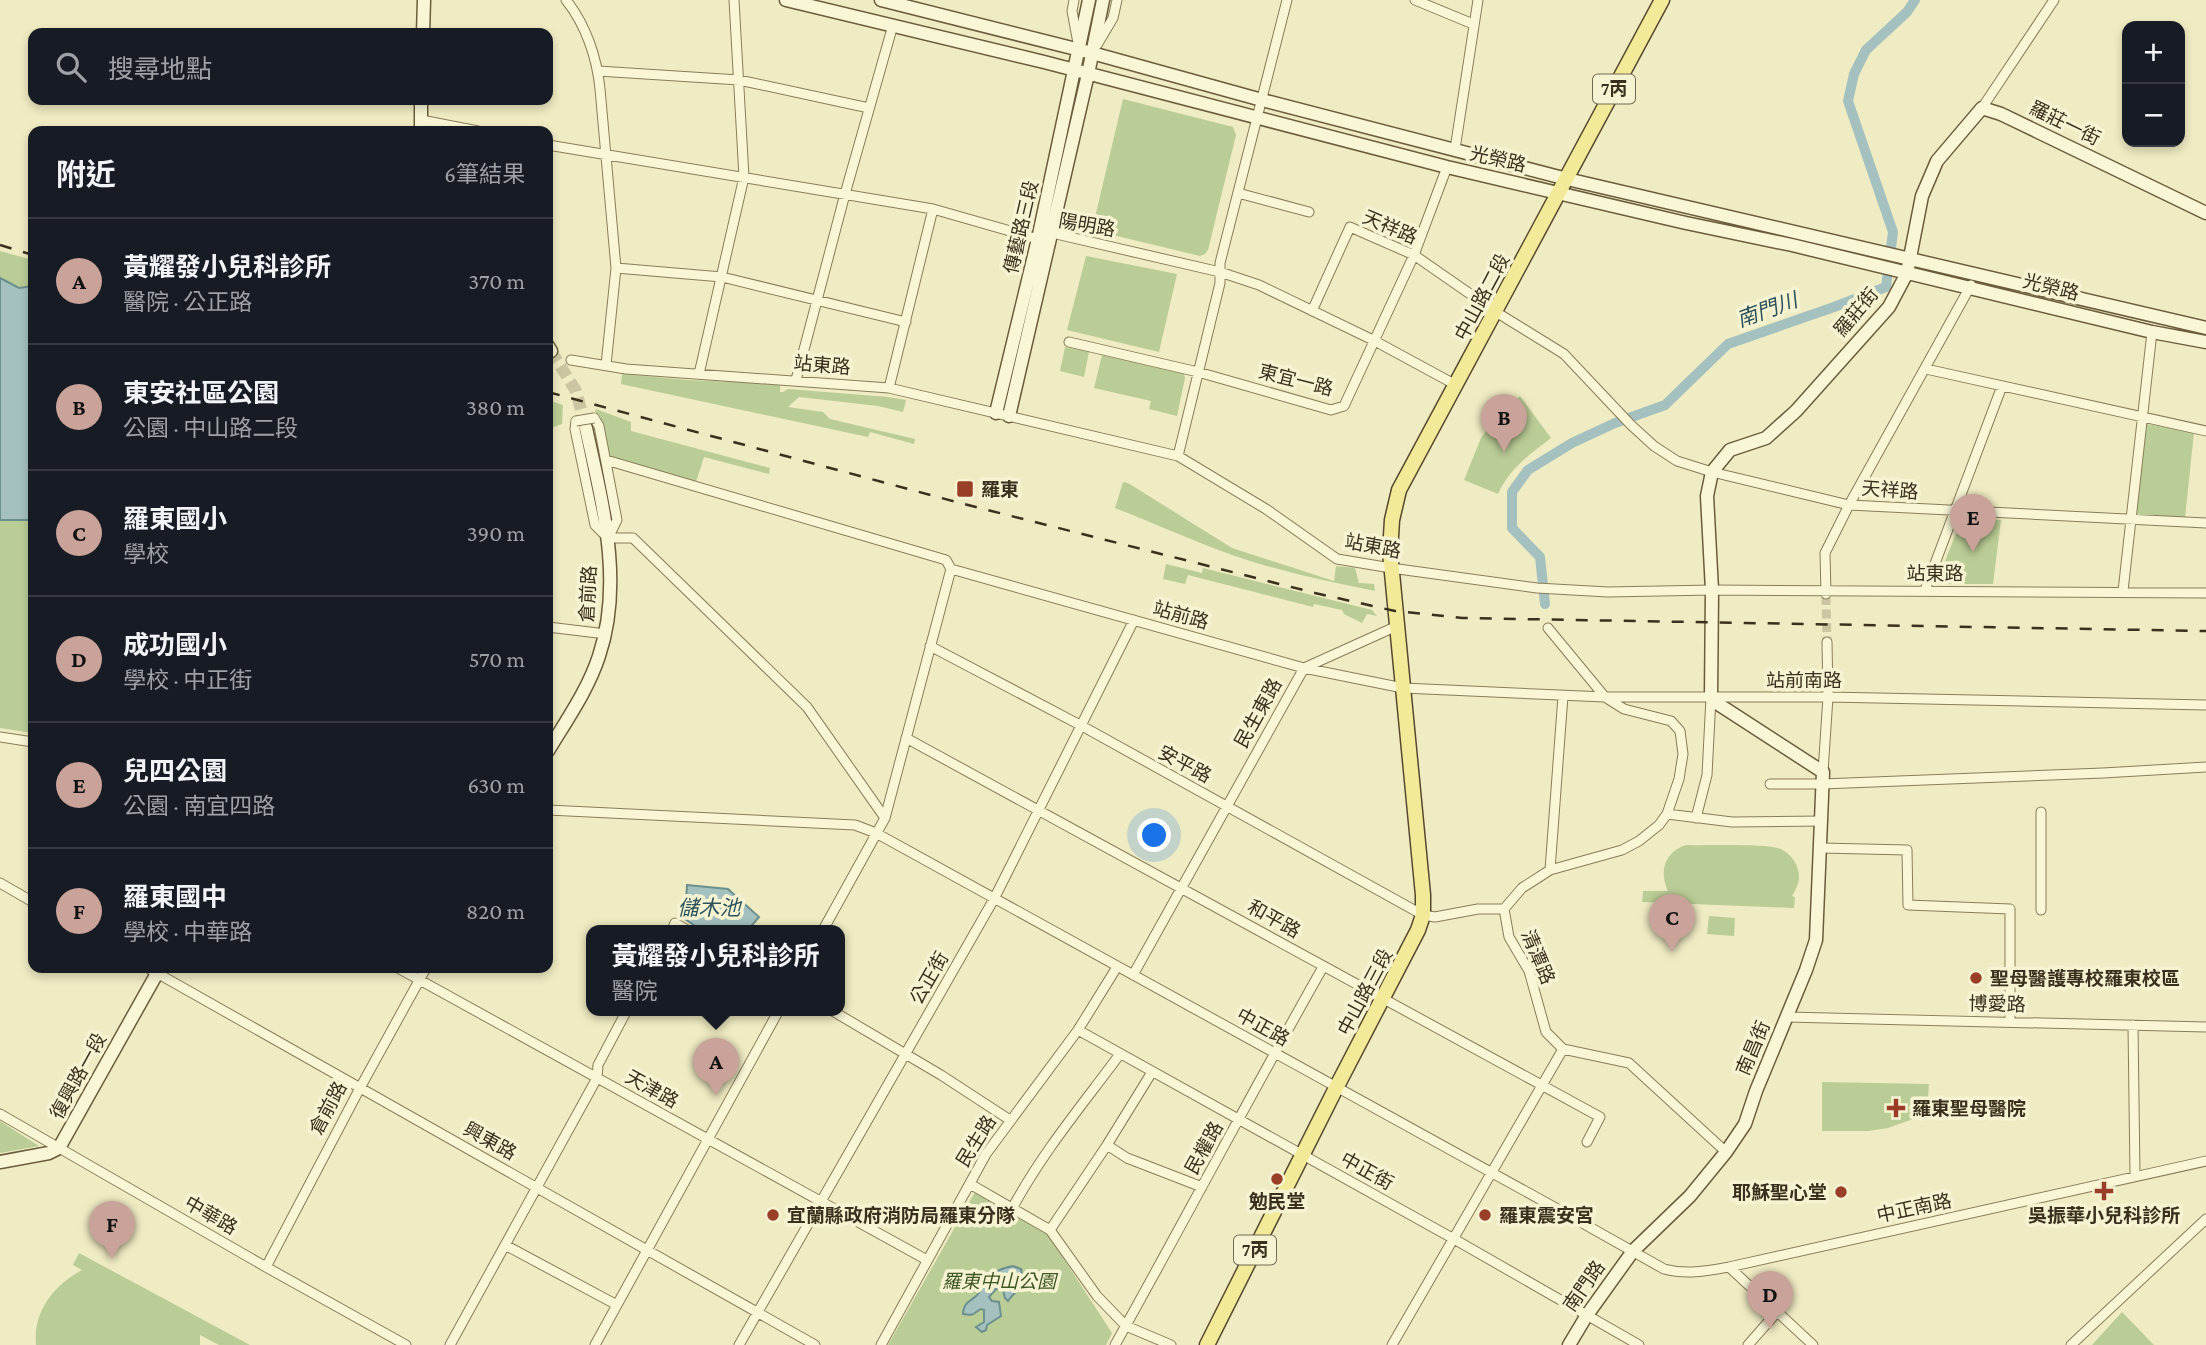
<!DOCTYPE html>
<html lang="zh-TW">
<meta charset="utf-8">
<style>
:root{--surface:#171b24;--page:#242831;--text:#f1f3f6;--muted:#9ea1a6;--line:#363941;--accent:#c9a299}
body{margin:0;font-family:"Crimson Pro","Noto Sans TC",serif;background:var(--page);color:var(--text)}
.controls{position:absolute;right:21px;top:21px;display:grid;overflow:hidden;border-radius:14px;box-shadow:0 4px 10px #0003}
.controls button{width:63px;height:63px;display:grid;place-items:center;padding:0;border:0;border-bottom:2px solid var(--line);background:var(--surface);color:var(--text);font:35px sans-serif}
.you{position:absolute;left:1155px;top:836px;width:24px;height:24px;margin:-18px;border:5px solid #fff;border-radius:50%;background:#1a73e8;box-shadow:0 0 0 10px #1a73e833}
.badge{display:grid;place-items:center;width:46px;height:46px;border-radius:50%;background:var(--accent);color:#111;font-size:23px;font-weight:700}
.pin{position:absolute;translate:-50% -58px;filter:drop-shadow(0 2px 4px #0008)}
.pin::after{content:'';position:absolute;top:37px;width:24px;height:21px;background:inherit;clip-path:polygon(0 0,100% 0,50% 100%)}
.popup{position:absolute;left:586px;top:925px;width:259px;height:91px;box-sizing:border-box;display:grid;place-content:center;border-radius:14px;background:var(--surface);filter:drop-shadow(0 2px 5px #0005);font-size:23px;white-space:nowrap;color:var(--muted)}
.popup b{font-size:26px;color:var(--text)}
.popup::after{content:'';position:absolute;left:50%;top:100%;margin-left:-14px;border:14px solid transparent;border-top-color:var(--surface)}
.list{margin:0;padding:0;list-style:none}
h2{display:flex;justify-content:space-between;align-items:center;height:91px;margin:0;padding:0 28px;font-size:30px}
h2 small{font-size:23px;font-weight:400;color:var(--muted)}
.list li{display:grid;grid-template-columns:46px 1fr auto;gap:21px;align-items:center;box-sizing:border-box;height:126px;padding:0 28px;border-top:2px solid var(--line)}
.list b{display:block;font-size:26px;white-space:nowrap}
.list p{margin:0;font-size:23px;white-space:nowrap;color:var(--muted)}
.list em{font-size:23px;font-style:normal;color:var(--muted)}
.icon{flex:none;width:38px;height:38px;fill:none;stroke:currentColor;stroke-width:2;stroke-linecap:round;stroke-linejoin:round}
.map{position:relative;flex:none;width:2206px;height:1345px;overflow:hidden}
.search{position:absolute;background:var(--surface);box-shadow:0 4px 10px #0003;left:28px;top:28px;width:525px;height:77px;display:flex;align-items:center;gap:18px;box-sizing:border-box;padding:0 24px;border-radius:14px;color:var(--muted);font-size:26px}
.panel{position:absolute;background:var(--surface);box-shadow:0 4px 10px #0003;left:28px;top:126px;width:525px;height:847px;border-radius:14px}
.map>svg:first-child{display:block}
.green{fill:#bbcd96}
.water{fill:#a5c1bf;stroke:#6b908e;stroke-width:2}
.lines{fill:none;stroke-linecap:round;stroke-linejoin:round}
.canal{stroke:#a5c1bf;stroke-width:10}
.street-tunnel{stroke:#cbc6a1;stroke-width:9;stroke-dasharray:9 4.5;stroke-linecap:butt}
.secondary-tunnel{stroke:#cbc6a1;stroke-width:12;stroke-dasharray:12 6;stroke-linecap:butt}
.street-casing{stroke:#897d59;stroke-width:11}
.secondary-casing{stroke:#6b5d3c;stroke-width:15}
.primary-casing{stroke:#57492d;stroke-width:17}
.street{stroke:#f9f6d6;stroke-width:9}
.secondary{stroke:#f9f6d6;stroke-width:12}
.primary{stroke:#f3ea99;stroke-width:14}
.rail{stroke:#39301d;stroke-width:2.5;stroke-dasharray:12 12;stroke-linecap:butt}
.street-bridge-casing{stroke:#897d59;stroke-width:11;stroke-linecap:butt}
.street-bridge{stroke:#f9f6d6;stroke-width:9}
.poi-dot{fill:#993f28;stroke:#f6f3d2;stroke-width:2.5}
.labels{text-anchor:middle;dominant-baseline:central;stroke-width:7;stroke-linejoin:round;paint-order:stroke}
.shield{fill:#f6f3d2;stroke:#726a53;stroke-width:2}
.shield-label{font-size:18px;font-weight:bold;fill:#39301d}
.street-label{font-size:19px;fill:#39301d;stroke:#f6f3d2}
.poi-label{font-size:19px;font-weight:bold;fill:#39301d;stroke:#f6f3d2;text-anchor:start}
.park-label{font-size:19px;font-style:italic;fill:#3e5524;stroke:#f6f3d2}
.water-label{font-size:21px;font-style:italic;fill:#2c5259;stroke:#f6f3d2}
</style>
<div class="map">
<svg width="2206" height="1345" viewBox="0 0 2206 1345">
<rect width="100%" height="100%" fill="#efebc2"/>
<!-- green -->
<path class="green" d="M1123,99L1233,127L1236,135L1208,250L1205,254L1200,256L1092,230Z
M0,251L33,260V733L0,728Z
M1086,256L1177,274L1159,352L1067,330Z
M1065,347L1089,352L1084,377L1060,371Z
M1102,355L1184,374L1185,378L1177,416L1149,409L1151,401L1094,388Z
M622,374L688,380L780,384V392H783L788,389L888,397L906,400L903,412L878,406L799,397L788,407L823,412L830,419L915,439L914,444L870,432L868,437L621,384Z
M1520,396L1551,438C1529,455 1510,468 1498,494L1464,480L1481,438L1495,419Z
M548,400L563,405L562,424L548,429Z
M596,409L631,422V431L770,468L769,474L704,457L696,482L610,458L600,416L595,412Z
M2147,424L2194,432L2185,518L2135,515Z
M1123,482L1128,483L1232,548L1334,581L1336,566L1355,568L1359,583L1374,584L1375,591C1325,581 1273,570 1224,552C1188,539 1152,522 1115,508Z
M1962,518L2001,520L1993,584H1936Z
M1166,564L1202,573L1203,568L1372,610L1377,616L1367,614L1362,623L1344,614L1342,610L1314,604L1313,607L1188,575L1185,584L1163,579Z
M1686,845C1707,846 1765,843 1781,849C1789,853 1796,861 1798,870C1801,879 1797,888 1792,896L1795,897L1794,908L1642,902L1643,891H1668C1659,872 1664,852 1686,845Z
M1709,916L1735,918L1734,936L1707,934Z
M1822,1082L1929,1084L1927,1114L1888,1128L1869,1131H1822Z
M0,1121L39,1146L0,1153Z
M976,1190L1047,1233L1112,1333L1106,1345H888Z
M79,1253L250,1345H219L200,1335V1345H36C33,1311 54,1285 82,1270L73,1265Z
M2122,1312L2154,1345H2092Z"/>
<!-- water -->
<path class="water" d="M0,278L19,288L33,286V520H0Z
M687,885L728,889L759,917L748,930H701L685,919Z
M1013,1266L1021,1269C1025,1292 1019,1285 1008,1301L1005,1298L1003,1290L996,1289L989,1297L992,1301L999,1302L1001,1316L987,1325L986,1330L982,1332L976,1327L984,1322V1310L981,1309C972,1314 975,1316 963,1314C963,1301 973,1301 979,1293C982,1290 981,1285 984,1282C990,1273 1002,1268 1013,1266Z"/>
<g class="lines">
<!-- canal -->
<path class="canal" d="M1545,604L1540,557L1512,528V492L1528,470L1572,443L1615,423L1665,405L1728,344L1834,307L1886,287L1893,232L1848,101L1854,74L1866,50L1907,12L1915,0"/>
<!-- street-tunnel -->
<path class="street-tunnel" d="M1826,596L1827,642"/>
<!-- secondary-tunnel -->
<path class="secondary-tunnel" d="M551,351L576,391L586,428"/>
<defs>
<path id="street" d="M566,0C586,25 597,58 600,89L616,268L606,365
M1074,0L1072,11L1078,43
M1415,0L1473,24
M1097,45L1113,18L1117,0
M598,71L739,80L869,108
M1982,108L2054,0
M421,120L478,131
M548,145L933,209L1038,239L1052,233L1220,272L1259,285L1373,340L1456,385
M1455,149L1478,0
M1238,193L1309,212
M616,268L722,277L906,322
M1312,311L1350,227L1414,255L1496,312L1564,354L1631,425L1654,446L1677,461L1712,472L1849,505L2206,523
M1069,342L1198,372L1331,410L1344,406L1414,255L1447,167
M571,360L626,369L889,388L1178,456L1266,509L1337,559L1391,568L1537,588L1608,592L1712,590L2206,593
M1926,369L2206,431
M699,374L744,177L734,0
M796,380L845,194L893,25
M889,388L933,209
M594,418L599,426L617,520L608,538
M576,421L575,429L595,525L607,537
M1178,456L1220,283V263L1287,0
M606,460L946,560L951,569
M608,538H633L807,707L885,818
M951,569L1304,668L1403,688L1605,697H1828L2206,705
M1925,590L2002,386
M2123,591L2152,332
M1826,594L1825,553L1849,505L1971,285
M548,627L606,634
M930,646L1082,726L1423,915L1435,917L1478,909H1504
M0,737L33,742
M906,738L1600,1117L1587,1142
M1823,772L1828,697L1827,642
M1770,784H1822L2103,773L2206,767
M548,810L855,825L876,833L1554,1207L1664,1269C1687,1275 1707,1271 1729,1267L2206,1161
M1667,814L1732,822L1822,821
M1696,818L1707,775L1711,697
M1821,848L1907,850L1908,905L2010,909V1022
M1550,870L1563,696
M0,883L33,902
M1504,909L1522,888L1550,870L1622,850L1639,841L1659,825L1667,814L1679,779L1683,754L1680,731L1671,721L1624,709L1605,697L1548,628
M1504,909L1509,937L1529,971L1546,1032L1563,1049L1629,1063L1726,1152
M2041,910V812
M672,930L675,923L687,930
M823,930L885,818L951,569
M148,968L815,1345
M398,968L927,1260
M1133,975L1304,668L1397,626
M831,1010L941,1075L1010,1120
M1786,1017L2206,1027
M2133,1025L2135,1176
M1078,1030L1454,1239L1639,1345
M0,1114L266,1267L406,1345
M1107,1145L1127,1158L1202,1187
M970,1184L1050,1230L1097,1296L1126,1326L1171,1345
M1013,1207C1042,1153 1083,1104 1120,1054
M1050,1230L1107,1145L1152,1072
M505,1245L617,1305
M266,1267L360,1088L426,968
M1729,1267L1813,1345
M450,1345L597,1078L598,1065L627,1010
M595,1345L779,1010
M739,1345L994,899L1134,620
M881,1345L986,1154L1078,1030L1117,967
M1115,1345C1185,1220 1252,1092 1323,967
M1392,1345L1563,1049
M1748,1345L1777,1312
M2071,1345L2206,1219"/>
<path id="secondary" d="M786,0L1044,62L1447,167L1686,223L1792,245L2152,332L2206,342
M881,0L1092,53L1262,100L1567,179L2206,328
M423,33L424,0
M421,131V100
M548,346L551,351
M996,413L1038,239L1089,0
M1009,416L1088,74L1103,0
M548,751C566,721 588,690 599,656C624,582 602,502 586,428
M0,1162L49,1153L59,1148L160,968
M1569,1345L1587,1315L1633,1251L1690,1196L1726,1152L1745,1124L1756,1091L1806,970L1816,940L1823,772L1715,702L1711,697L1712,590L1707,496L1712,472L1730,450L1766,438L1796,411L1889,307L1907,273L1922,196L1937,161L1982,108L2001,114L2206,213"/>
<path id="primary" d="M1207,1345L1336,1088L1418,930L1423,915V895L1390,552L1392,520L1399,490L1662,0"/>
</defs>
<!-- street casing -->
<use href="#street" class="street-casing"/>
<!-- secondary casing -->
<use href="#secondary" class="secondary-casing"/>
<!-- primary casing -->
<use href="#primary" class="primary-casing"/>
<!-- street -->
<use href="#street" class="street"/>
<!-- secondary -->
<use href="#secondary" class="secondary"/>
<!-- primary -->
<use href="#primary" class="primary"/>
<!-- rail -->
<path class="rail" d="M0,245L33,255
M548,392L960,503L1315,593L1395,611L1462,618L2206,631"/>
<defs>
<path id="street-bridge" d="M576,421L594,418"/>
</defs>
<!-- street-bridge casing -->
<use href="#street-bridge" class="street-bridge-casing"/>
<!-- street-bridge -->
<use href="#street-bridge" class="street-bridge"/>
</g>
<!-- markers -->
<g class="poi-dot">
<rect x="956" y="480" width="18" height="18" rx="3.5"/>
<circle cx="1976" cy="978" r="7"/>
<path d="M1892.5 1097.5h7v7h7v7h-7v7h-7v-7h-7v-7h7z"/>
<circle cx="1277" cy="1179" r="7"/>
<path d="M2100.5 1180.5h7v7h7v7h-7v7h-7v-7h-7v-7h7z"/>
<circle cx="1841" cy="1192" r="7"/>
<circle cx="773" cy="1215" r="7"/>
<circle cx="1485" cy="1215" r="7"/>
</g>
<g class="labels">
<!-- shield labels -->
<g class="shield">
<rect x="1593" y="74.5" width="42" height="29" rx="5"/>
<rect x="1234" y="1235.5" width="42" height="29" rx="5"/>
</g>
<g class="shield-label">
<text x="1614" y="89">7丙</text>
<text x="1255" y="1250">7丙</text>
</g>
<!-- street labels -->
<g class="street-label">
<text transform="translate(2065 123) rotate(26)">羅莊一街</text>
<text transform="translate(1498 159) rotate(13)">光榮路</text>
<text transform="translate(1087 225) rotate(10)">陽明路</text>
<text transform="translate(1021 227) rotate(-77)">傳藝路三段</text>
<text transform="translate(1390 227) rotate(23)">天祥路</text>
<text transform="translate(2051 287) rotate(14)">光榮路</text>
<text transform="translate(1482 297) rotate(-62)">中山路二段</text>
<text transform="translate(1856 312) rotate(-50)">羅莊街</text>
<text transform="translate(822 365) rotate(5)">站東路</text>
<text transform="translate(1296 380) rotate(14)">東宜一路</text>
<text transform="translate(1890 490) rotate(4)">天祥路</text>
<text transform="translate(1373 546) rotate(11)">站東路</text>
<text x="1935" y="573">站東路</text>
<text transform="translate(588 594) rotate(-87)">倉前路</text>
<text transform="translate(1181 615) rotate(16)">站前路</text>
<text x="1804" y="680">站前南路</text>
<text transform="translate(1258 713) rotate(-61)">民生東路</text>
<text transform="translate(1185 764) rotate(28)">安平路</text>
<text transform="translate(1274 919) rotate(29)">和平路</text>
<text transform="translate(1538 957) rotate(67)">清潭路</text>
<text transform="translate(929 978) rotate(-60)">公正街</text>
<text transform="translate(1365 992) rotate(-62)">中山路三段</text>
<text transform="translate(1997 1004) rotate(1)">博愛路</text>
<text transform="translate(1263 1027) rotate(29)">中正路</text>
<text transform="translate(1753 1048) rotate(-67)">南昌街</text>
<text transform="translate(78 1076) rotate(-61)">復興路一段</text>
<text transform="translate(652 1089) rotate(29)">天津路</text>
<text transform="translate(328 1108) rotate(-62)">倉前路</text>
<text transform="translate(490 1141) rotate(29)">興東路</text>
<text transform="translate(976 1141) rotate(-58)">民生路</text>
<text transform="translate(1204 1148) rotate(-61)">民權路</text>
<text transform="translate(1367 1171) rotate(29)">中正街</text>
<text transform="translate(1914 1208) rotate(-12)">中正南路</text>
<text transform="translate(211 1215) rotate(30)">中華路</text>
<text transform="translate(1584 1286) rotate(-55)">南門路</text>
</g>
<!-- poi labels -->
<g class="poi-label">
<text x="981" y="489">羅東</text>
<text x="1990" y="978">聖母醫護專校羅東校區</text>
<text x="1912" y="1108">羅東聖母醫院</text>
<text x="1827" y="1192" text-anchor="end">耶穌聖心堂</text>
<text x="1277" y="1201" text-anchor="middle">勉民堂</text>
<text x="787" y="1215">宜蘭縣政府消防局羅東分隊</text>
<text x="1499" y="1215">羅東震安宮</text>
<text x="2104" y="1215" text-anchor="middle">吳振華小兒科診所</text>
</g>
<!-- park labels -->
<g class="park-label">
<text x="999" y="1281">羅東中山公園</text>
</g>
<!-- water labels -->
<g class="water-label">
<text transform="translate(1767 310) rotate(-20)">南門川</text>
<text x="709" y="908">儲木池</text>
</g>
</g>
</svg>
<div class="controls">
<button>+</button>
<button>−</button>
</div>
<div class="you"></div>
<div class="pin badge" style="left:716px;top:1096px">A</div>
<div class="popup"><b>黃耀發小兒科診所</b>醫院</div>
<div class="pin badge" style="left:1504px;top:452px">B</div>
<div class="pin badge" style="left:1672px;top:952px">C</div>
<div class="pin badge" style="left:1770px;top:1329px">D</div>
<div class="pin badge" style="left:1973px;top:552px">E</div>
<div class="pin badge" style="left:112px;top:1259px">F</div>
<div class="search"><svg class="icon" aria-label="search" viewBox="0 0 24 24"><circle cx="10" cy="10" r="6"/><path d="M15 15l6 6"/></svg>搜尋地點</div>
<section class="panel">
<h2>附近<small>6筆結果</small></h2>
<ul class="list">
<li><span class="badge">A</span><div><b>黃耀發小兒科診所</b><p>醫院 · 公正路</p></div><em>370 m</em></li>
<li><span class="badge">B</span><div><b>東安社區公園</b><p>公園 · 中山路二段</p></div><em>380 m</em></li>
<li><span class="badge">C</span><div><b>羅東國小</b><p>學校</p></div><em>390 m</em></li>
<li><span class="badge">D</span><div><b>成功國小</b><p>學校 · 中正街</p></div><em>570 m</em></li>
<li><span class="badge">E</span><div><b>兒四公園</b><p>公園 · 南宜四路</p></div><em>630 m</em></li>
<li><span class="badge">F</span><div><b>羅東國中</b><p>學校 · 中華路</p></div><em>820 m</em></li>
</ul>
</section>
</div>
